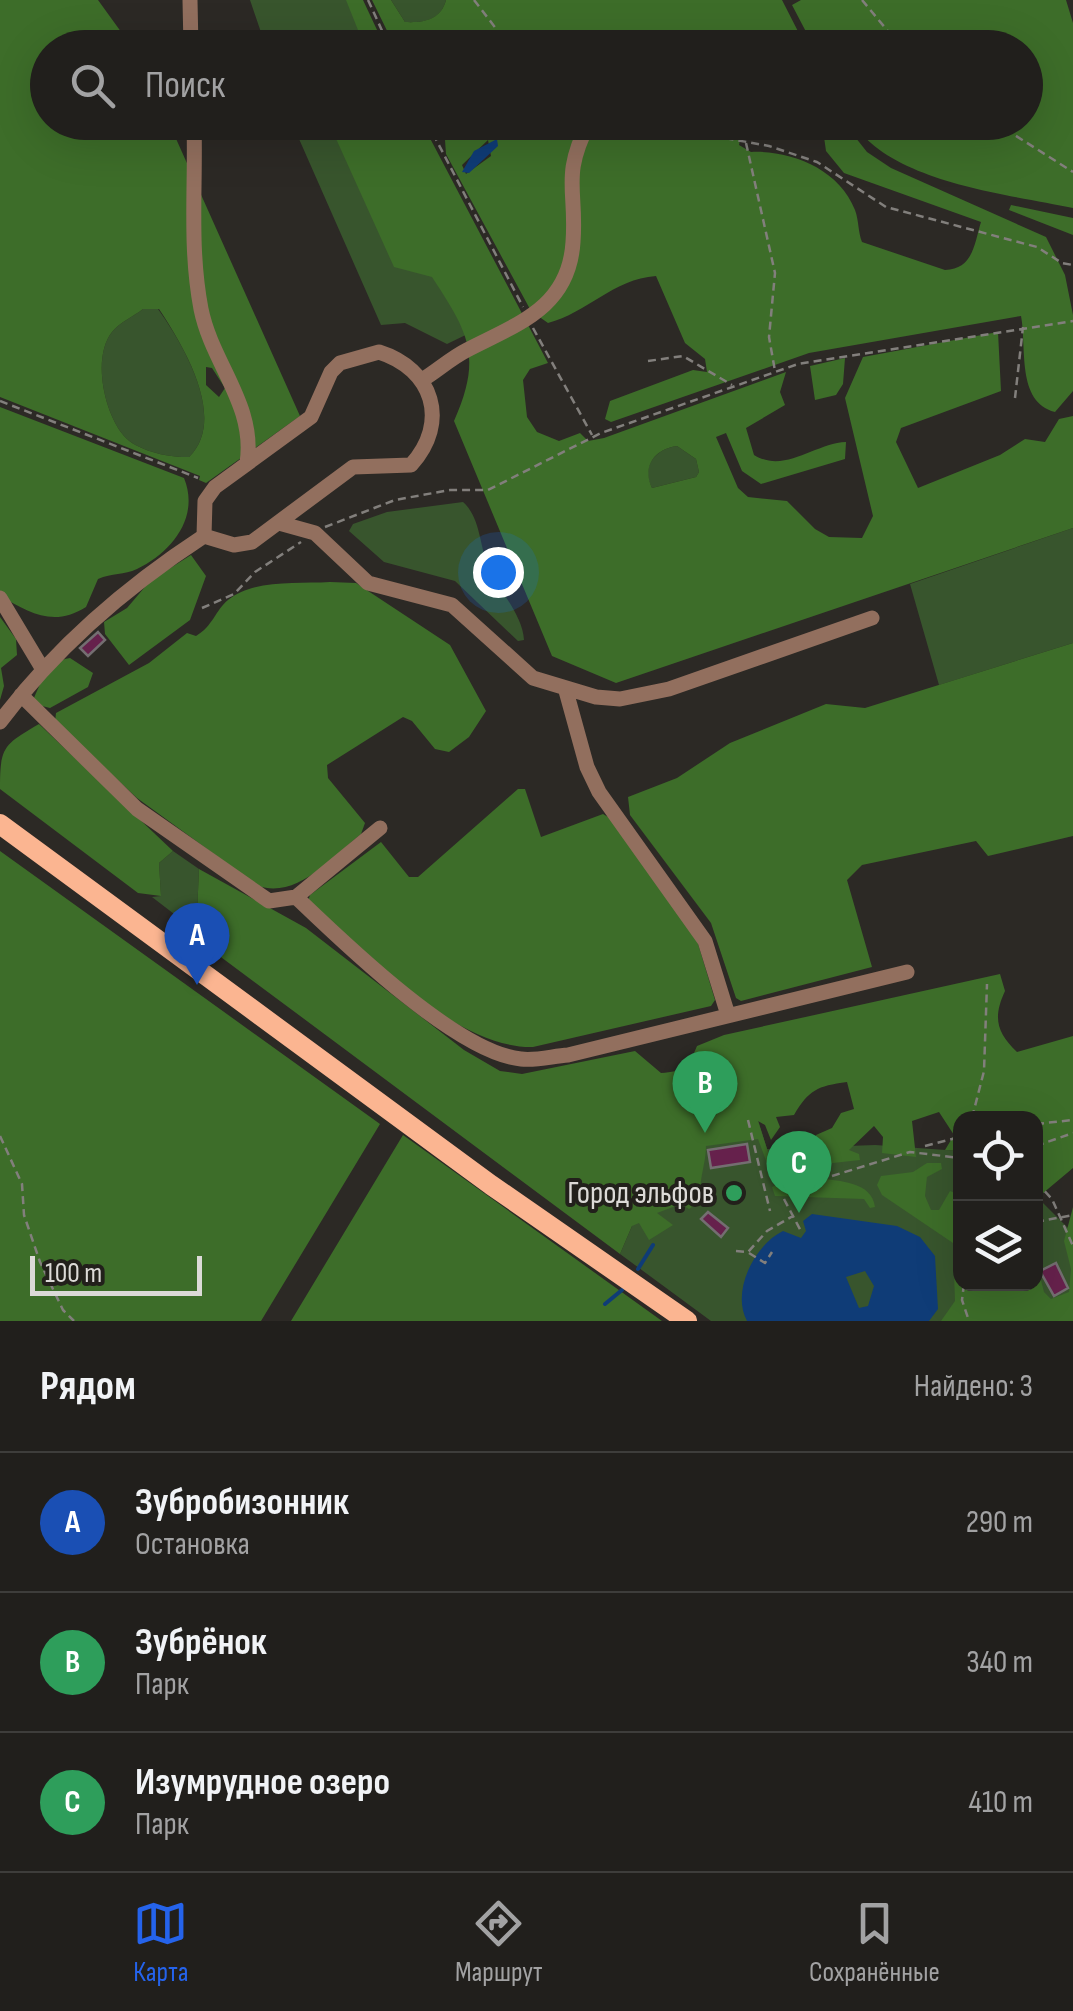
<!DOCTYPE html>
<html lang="ru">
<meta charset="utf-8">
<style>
:root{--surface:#211f1c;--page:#2d2c29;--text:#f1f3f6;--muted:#a2a2a3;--line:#3e3d3b;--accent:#2563eb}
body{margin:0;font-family:"Sofia Sans Condensed",sans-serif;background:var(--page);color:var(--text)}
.controls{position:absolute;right:30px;bottom:30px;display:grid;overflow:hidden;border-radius:20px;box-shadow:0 10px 40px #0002}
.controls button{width:90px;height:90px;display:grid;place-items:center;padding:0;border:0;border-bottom:2px solid var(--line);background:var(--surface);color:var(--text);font:50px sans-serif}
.scale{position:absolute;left:30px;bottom:25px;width:172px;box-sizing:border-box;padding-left:10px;border:5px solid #dcdad7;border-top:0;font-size:28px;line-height:35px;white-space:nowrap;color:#dcdad7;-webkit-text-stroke:8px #22201b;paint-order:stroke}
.you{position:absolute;left:498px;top:572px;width:35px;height:35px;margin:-25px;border:8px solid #fff;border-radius:50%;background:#1a73e8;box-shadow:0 0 0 15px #1a73e833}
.badge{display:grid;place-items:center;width:65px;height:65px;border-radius:50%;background:var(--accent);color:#fff;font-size:32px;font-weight:700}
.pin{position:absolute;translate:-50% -82px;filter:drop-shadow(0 2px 5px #0008)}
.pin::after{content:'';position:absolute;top:52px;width:35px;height:30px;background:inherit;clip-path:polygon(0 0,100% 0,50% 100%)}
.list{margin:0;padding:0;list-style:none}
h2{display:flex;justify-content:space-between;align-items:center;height:130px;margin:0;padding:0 40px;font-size:42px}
h2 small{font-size:32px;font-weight:400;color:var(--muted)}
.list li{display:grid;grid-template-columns:65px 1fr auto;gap:30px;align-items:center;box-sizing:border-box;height:140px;padding:0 40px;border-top:2px solid var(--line)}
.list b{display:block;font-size:38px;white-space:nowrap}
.list p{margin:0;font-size:32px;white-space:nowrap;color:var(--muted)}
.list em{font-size:32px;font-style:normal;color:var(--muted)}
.icon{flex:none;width:55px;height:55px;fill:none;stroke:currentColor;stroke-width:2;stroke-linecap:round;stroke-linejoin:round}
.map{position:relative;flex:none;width:1073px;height:1321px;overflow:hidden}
.search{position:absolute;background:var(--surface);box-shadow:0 10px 40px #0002;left:30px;right:30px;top:30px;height:110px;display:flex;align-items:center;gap:25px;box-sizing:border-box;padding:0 35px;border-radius:55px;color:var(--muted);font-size:38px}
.sheet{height:550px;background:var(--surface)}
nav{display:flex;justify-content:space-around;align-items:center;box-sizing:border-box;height:140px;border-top:2px solid var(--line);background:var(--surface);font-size:28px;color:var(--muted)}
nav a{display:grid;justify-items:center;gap:5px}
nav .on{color:var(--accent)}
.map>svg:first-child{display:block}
.green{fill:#38552d}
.forest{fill:#3d6d29;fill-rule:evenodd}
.water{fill:#0f3c77;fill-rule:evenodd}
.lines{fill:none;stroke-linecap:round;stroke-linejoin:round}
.stream{stroke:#0f3c77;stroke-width:4}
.building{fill:#66214c;stroke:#746e71;stroke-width:2.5}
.path{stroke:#827f7c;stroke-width:2.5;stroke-dasharray:8 5;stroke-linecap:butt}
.minor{stroke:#926f5e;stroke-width:15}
.major{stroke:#fbb591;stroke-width:20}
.leisure-dot{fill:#2e9e5b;stroke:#22201b;stroke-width:4}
.labels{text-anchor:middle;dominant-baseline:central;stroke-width:8;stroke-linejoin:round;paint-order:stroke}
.poi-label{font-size:32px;fill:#dcdad7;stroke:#22201b;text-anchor:end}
</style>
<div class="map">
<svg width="1073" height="1321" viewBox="0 0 1073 1321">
<rect width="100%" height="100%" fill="#2c2925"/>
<!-- green -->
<path class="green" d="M250,0H351L365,47H266Z
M391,0H446C441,20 424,23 405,22Z
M292,123H349L425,263L480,328L447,344L405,323L381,325Z
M143,309H158C183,344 228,419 189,457C170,458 137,451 124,436C104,413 92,357 112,332C119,323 134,316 143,309Z
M677,446L696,459L699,472L696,477L652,488C641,468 654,449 677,446Z
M463,502C481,518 479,546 489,568C499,591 523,615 524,640L518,641L455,581L384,562L349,531L353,524L387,512Z
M1073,528V643L939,685L910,584Z
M173,851L199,869L197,914L191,927L152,897L161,896L159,863Z
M749,1091L767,1149L875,1145L960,1151V1284H1036V1196L1073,1233V1321H711L620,1254L676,1124Z"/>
<!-- forest -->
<path class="forest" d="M0,0H98L132,47L48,48V122L169,123L300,416L206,483L199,480L200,476L0,397ZM143,309H159C183,345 228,419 189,457C170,458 137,451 124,436C104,413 92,357 112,332C119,323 134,316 143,309ZM206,367L212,368L225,388L219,397L206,385Z
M346,0H363L385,47H360L362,40Z
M372,0H391L405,22C423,23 441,20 446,0H782L806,47L456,48L445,31L432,32C422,43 409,49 394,45Z
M801,0H1066L1073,23V208C1007,194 893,183 853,123L1026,122V48L814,47L792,5Z
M333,123H422L548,363L530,369L523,380L527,417L537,432L559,441L580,433L588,441L604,438L786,372L780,392L785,405L746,428L754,455C785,474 815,443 846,442L845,459L761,484L742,471L726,433L716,437L738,488L748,497L787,501L815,529L829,537L862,538L873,516L845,398L863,357L998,332L1001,391L901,428L896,442L918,488L1000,455L1025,439L1045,442L1059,419L1073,416V528L616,683L552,656L454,421C483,356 468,332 432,277L394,267L333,132ZM677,446L696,459L699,472L696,477L652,488C642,467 654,449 677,446Z
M469,123H751L742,130L739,145L751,152C789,150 839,168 855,210C859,221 858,232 862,242L945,270C973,269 974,245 981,222L844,173L826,151L822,123H844L867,152L891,168L1046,237L1065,275L1073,315V391L1055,412C1016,402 1027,347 1021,316L809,353L611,422L605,419L610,401L693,370L707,372L705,359L685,343L656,276C613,279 587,313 548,323L531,311L446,154L445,140ZM488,140L491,156L466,174L462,165Z
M1011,205L1073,218V235L1009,210Z
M845,358L843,384L836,395L815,400L810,366Z
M0,407L184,478C200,517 172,552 137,569C124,575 112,573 98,579L86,607C53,628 29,612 0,596Z
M191,555L206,576L190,620L129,665L105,634L104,622L127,608L150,581Z
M330,582L356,583L450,645L486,711L469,737L449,752L435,749L412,721L403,717L327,765L328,778L365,823L361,834C332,857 298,899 258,886L137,798L55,722L56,713L149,663L187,633L196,636C213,626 215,611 228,600C254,579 297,584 330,582Z
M0,617L16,639L17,655L1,668L4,686L0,700Z
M1073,643V836L988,856L976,841L862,865L847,880L872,967L741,1001L736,998L711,923L630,815L628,797L677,778L730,743L826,704L865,708Z
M70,658L93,673L88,687L50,708L38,705L34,698C42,680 48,661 70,658Z
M39,724L173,851L159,863L161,896L138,893L0,789C0,747 3,745 39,724Z
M518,789H525L541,837L603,814L613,820L696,937L715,1000L711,1006L533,1047C457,1049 361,952 308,901L310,895L381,842L409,877H418Z
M0,851L380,1124L261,1321H0Z
M199,869L306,928L464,1050L500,1071L522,1074L635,1051L661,1073C683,1072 689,1066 697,1046L724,1035L1000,974L1005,991C993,1017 996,1032 1017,1052L1073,1036V1168L1042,1194L1036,1217V1118H960V1151L945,1150L954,1135L939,1112L912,1121L916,1157L882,1153L883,1137L874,1126L849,1150L859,1154L860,1160L824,1164L817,1158L816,1135L832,1128L841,1113L854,1109L847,1082C817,1086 809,1090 794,1115L776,1117L780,1127L771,1140L765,1125L758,1121L770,1158L768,1166L758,1139L706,1146C706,1166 697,1182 702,1200L689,1209L681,1204L657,1213L673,1225L649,1240L639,1223L632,1226L620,1254L194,937L191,921L197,914Z
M403,1135L662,1321H291Z
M927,1163H941L942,1169L927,1177L925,1196L931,1210H939L950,1191L960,1195V1284H1036V1261L1044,1292L1051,1299L1069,1292L1071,1269L1064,1241L1073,1207V1321H941L955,1301L953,1243L882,1195L877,1185L881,1176L913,1172Z
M817,1178C838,1181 872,1181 875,1207L870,1208L864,1199L775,1196L772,1187L787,1180Z"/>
<!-- water -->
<path class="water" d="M497,139L498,146L469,173L462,172L474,151Z
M812,1214L897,1226L920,1237L935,1256L938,1309L929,1321H747C731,1292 754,1245 783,1231L801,1238L806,1231L803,1221ZM865,1271L874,1286L868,1306L859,1308L846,1277Z"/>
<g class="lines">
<!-- stream -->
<path class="stream" d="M638,1269L653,1245
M605,1304L622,1290"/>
</g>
<!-- building -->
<path class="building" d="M98,632L105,640L88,656L80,648Z
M747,1144L750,1162L711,1168L708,1150Z
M708,1212L728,1228L721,1237L701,1219Z
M1056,1263L1068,1288L1054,1296L1040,1271Z"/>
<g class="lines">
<!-- path -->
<path class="path" d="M368,0L390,48
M474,0L511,48
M862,0L902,48
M427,122L523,307
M636,122L769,146L817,162L886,207L1037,247L1062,263L1073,265
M994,122L1073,172
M746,143L775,273L769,337L775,371
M533,328L592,435
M648,361L683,356L732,385
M1015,398L1023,327
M0,401L198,478
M325,527L395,500L450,490H488L601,433L798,364L1073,321
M202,608L234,594L255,572L301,542
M972,1118L984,1071L987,984
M748,1120L770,1211
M1036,1124L1073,1120
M0,1136L22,1184L24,1215L40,1262L63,1310L74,1321
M925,1146L960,1137
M1036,1146L1073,1133
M832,1176L910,1152L960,1158
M1036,1182L1052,1199L1073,1246
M784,1199L802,1233
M1036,1222L1073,1215
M736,1251L748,1252L767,1231L793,1216
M749,1253L765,1263L772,1252
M964,1284L962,1300L969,1321"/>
<!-- minor -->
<path class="minor" d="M190,0L191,48
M194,122C196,186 189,246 201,309C212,364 256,405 247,463
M379,352C433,369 450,422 411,465L353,467L252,542L234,545L204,536L205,501L215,487L311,417L331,372L340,363Z
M422,380C437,371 451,358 467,350C517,324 569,308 573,242C577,189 561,177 589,122
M279,523L315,533L368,583L452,605L533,678L596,697L620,699L669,689L872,618
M0,598L42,668
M566,691L587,767L599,792L705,941L728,1015
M21,695L137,809L269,901L296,897L380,828
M0,722C56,647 126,587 204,536
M296,897C343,942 457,1053 521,1059C536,1061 553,1056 568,1055L907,972"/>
<!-- major -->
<path class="major" d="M0,824L491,1185L687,1321"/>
</g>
<!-- markers -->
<circle class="leisure-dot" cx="734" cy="1193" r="10"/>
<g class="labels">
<!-- poi labels -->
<g class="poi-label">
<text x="714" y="1193">Город эльфов</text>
</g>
</g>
</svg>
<div class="controls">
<button><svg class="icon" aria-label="locate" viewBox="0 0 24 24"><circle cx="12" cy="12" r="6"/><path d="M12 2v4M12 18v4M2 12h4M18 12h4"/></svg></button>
<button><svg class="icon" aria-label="layers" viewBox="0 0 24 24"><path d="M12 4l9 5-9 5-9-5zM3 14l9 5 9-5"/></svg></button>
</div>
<div class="scale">100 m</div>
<div class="you"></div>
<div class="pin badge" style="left:197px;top:985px;background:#1a4fb4">A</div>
<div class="pin badge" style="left:705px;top:1133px;background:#2e9e5b">B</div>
<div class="pin badge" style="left:799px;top:1213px;background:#2e9e5b">C</div>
<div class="search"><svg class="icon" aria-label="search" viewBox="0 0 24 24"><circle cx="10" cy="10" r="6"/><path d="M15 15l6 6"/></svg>Поиск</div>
</div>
<section class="sheet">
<h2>Рядом<small>Найдено: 3</small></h2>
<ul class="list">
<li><span class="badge" style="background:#1a4fb4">A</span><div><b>Зубробизонник</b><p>Остановка</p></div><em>290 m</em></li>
<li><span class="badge" style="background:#2e9e5b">B</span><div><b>Зубрёнок</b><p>Парк</p></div><em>340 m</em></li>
<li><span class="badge" style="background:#2e9e5b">C</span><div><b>Изумрудное озеро</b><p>Парк</p></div><em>410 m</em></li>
</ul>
</section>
<nav>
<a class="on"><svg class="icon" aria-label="map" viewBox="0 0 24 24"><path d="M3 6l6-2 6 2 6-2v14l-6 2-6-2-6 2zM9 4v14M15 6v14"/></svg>Карта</a>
<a><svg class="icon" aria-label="directions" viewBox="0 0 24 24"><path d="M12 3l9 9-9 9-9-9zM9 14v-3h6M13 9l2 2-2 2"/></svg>Маршрут</a>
<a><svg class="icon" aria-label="saved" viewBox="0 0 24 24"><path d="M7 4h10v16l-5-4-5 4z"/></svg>Сохранённые</a>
</nav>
